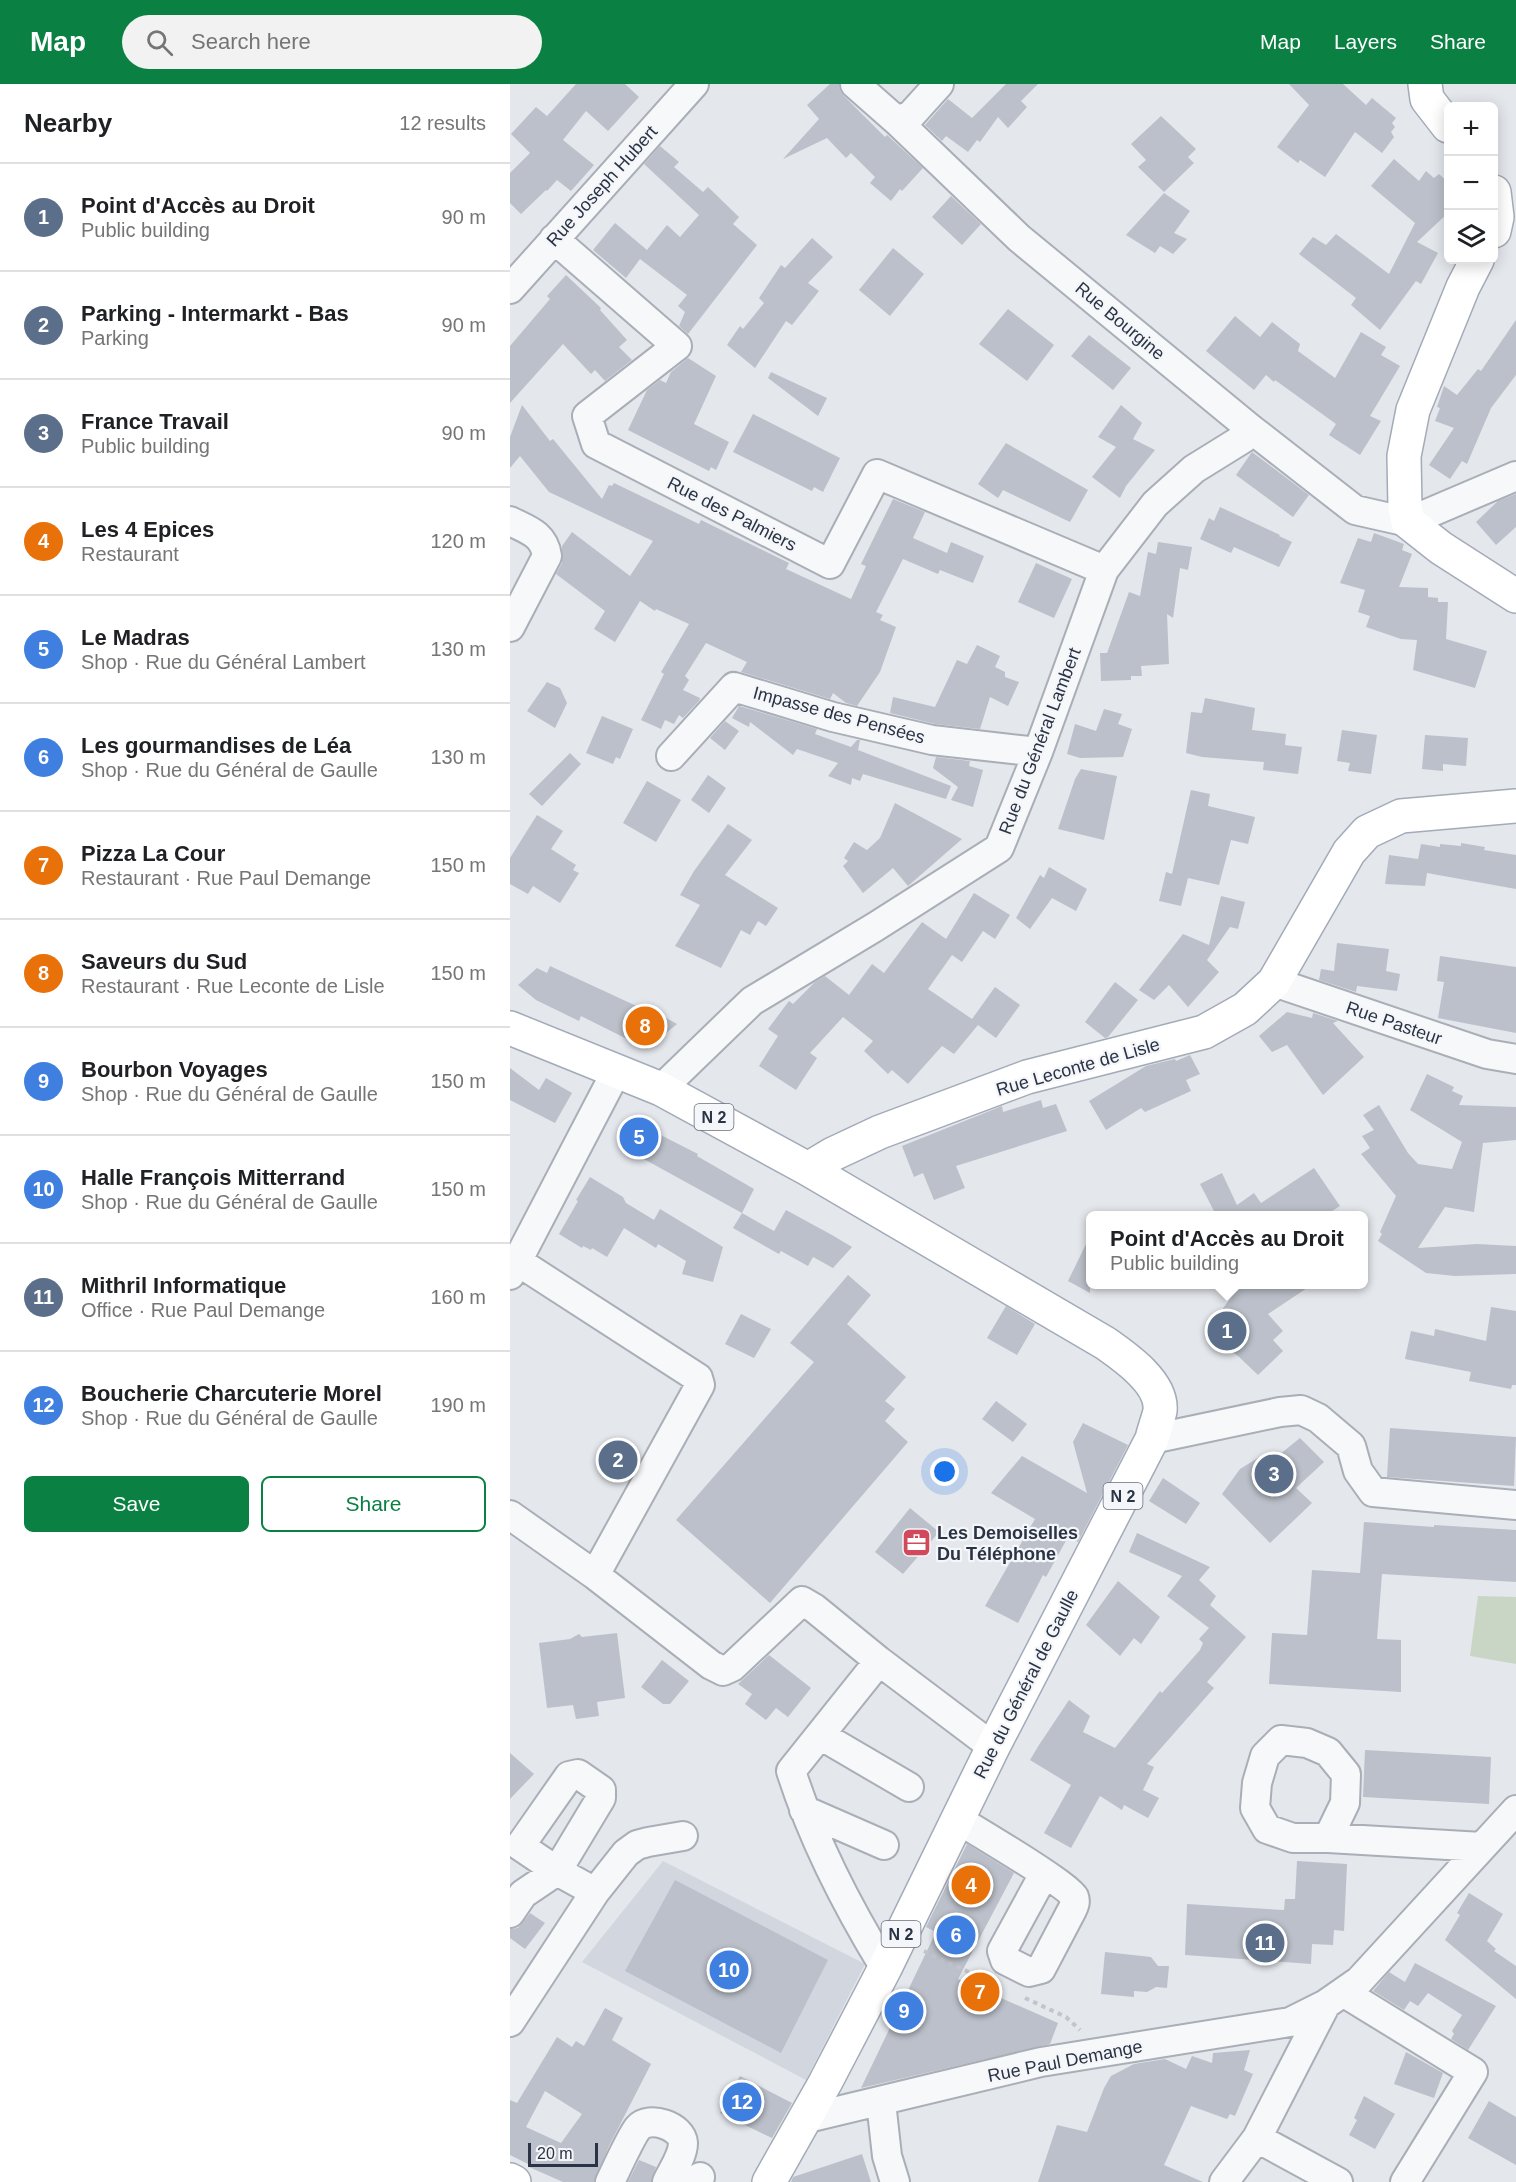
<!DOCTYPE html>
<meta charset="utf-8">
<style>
:root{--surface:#fff;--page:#f2f2f2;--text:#202124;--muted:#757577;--line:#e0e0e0;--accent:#0b8043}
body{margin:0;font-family:Helvetica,sans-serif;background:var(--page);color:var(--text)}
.controls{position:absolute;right:18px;top:18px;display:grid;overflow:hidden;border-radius:9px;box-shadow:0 3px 15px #0003}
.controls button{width:54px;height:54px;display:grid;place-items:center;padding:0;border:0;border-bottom:2px solid var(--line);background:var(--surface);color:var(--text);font:30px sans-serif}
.scale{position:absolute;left:18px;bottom:15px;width:70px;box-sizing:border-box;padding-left:6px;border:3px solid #2b3445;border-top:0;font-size:16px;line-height:21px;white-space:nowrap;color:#2b3445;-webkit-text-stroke:4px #f4f6f9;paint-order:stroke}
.you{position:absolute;left:435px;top:1388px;width:21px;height:21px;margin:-15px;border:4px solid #fff;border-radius:50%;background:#1a73e8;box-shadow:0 0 0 9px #1a73e833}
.badge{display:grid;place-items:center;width:39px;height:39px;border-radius:50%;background:var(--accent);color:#fff;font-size:20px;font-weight:700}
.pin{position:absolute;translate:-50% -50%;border:3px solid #fff;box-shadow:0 2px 6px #0006}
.popup{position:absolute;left:576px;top:1127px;width:282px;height:78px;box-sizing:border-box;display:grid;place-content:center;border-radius:9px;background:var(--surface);filter:drop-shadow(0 2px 4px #0005);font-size:20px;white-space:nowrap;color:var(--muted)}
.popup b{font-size:22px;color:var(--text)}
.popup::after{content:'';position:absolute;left:50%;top:100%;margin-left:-12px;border:12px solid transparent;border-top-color:var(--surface)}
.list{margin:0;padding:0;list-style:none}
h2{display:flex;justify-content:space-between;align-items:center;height:78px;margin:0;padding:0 24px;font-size:26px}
h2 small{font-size:20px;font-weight:400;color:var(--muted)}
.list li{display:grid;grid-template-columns:39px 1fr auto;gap:18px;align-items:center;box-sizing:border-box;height:108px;padding:0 24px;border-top:2px solid var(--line)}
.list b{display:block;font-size:22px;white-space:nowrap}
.list p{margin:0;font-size:20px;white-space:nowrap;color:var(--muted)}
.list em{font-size:20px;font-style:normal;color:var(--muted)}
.actions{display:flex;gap:12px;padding:18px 24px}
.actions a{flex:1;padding:14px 0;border:2px solid var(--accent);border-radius:9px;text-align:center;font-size:21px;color:var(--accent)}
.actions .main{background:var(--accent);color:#fff}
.icon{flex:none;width:33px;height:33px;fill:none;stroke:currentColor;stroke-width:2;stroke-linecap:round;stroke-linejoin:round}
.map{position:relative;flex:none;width:1006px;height:2098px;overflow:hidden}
header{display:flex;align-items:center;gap:36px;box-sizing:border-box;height:84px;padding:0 30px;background:var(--accent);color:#fff}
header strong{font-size:28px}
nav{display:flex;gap:33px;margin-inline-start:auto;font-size:21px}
.search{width:420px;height:54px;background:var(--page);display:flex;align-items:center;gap:15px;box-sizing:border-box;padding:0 21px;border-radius:33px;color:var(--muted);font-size:22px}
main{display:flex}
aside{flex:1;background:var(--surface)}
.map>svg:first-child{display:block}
.built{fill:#d2d6de}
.green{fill:#c9d6c5}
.building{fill:#bbc0ca;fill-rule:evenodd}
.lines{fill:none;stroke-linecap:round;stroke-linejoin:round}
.minor-casing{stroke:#a9aeb7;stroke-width:32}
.major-casing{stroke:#a3abb8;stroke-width:36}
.path{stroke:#c2c5cb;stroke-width:4;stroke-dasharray:4.5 4.5;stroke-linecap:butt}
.minor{stroke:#f7f8fa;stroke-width:28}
.major{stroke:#fff;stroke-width:33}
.labels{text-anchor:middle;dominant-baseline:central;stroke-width:4.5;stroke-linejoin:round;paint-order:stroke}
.shield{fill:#f4f6f9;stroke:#676e7b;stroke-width:1.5}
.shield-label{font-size:16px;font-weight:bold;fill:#2b3445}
.street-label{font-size:18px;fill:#2b3445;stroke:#f4f6f9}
.poi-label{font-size:18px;font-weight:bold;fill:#2b3445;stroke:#f4f6f9;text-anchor:start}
</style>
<header>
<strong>Map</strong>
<div class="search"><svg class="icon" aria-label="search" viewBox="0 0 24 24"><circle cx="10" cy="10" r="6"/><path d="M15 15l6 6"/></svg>Search here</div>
<nav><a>Map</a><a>Layers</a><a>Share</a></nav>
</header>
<main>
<aside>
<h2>Nearby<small>12 results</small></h2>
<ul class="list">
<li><span class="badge" style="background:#5c6f8a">1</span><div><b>Point d'Accès au Droit</b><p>Public building</p></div><em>90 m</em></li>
<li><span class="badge" style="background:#5c6f8a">2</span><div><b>Parking - Intermarkt - Bas</b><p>Parking</p></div><em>90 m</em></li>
<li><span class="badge" style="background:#5c6f8a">3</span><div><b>France Travail</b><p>Public building</p></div><em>90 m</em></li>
<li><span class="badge" style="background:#e8710a">4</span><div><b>Les 4 Epices</b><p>Restaurant</p></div><em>120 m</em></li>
<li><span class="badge" style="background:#3f7fe0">5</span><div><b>Le Madras</b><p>Shop · Rue du Général Lambert</p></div><em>130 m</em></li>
<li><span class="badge" style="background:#3f7fe0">6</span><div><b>Les gourmandises de Léa</b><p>Shop · Rue du Général de Gaulle</p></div><em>130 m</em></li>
<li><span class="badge" style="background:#e8710a">7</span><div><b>Pizza La Cour</b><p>Restaurant · Rue Paul Demange</p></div><em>150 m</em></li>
<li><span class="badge" style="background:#e8710a">8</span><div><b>Saveurs du Sud</b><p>Restaurant · Rue Leconte de Lisle</p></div><em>150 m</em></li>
<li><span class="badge" style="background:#3f7fe0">9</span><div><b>Bourbon Voyages</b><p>Shop · Rue du Général de Gaulle</p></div><em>150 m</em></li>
<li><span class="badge" style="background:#3f7fe0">10</span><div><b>Halle François Mitterrand</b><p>Shop · Rue du Général de Gaulle</p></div><em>150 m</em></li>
<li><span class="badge" style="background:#5c6f8a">11</span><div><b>Mithril Informatique</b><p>Office · Rue Paul Demange</p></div><em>160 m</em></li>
<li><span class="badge" style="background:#3f7fe0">12</span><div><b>Boucherie Charcuterie Morel</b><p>Shop · Rue du Général de Gaulle</p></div><em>190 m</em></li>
</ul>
<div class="actions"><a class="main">Save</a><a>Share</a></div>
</aside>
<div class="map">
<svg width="1006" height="2098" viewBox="0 0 1006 2098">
<rect width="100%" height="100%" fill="#e4e7ec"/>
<!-- built -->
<path class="built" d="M153,1777L355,1880L296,1996L72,1878Z"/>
<!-- green -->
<path class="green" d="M968,1512L1006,1513V1580L960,1572Z"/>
<!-- building -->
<path class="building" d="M66,0H115L129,13L98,47L76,27L53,56L84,81L61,107L47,96L37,107L36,106L11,130L0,119V89L20,69L1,50L26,23L37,32Z
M320,0H329L330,6L334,12L375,53L377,51L413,84L392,107L390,105L381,117L360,99L365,93L341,69L336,74L317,54L273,75L309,35L297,21Z
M496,0H528L511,17L517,23L498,44L488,33L470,58L467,56L458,68L436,52L432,57L415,41L438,15L462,34Z
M779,0H833L856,21L862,14L886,34L882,39L885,43L881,48L884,53L872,69L845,48L815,93L790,76L788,79L767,63L799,21Z
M651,32L686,65L678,73L684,79L654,108L628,83L636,76L621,60Z
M150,62L169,78L164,83L193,108L198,103L229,133L223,140L247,161L178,250L169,242L175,228L168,222L177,211L130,175L116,194L83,166L105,139L137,166L157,141L170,153L189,131L134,80Z
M884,75L909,97L916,87L924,94L929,90L939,99V128L907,158L928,169L911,200L906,197L870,246L841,221L846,214L789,170L803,153L816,161L826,150L879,190L905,139L861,102Z
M654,109L680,127L664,149L677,155L663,170L650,162L645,169L616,151Z
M441,112L471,140L452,161L422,133Z
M302,154L323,173L298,199L309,207L282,241L276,237L245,284L217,261L230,242L233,245L254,219L249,214L271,181L275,184Z
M383,164L414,190L380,232L349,206Z
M56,191L91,224L90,226L117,256L109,263L122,276L95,297L85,286L81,290L53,260L0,319V262L40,215L37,212Z
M498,225L544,261L517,297L469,260Z
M725,232L750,253L762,238L790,260L788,267L825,294L851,248L876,263L871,271L890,282L860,332L871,337L850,371L819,351L826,340L765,296L764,298L756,291L744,306L696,267Z
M1006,236V291L981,324L957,380L952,377L940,395L919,381L944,344L925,337L930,324L927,323L934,302L947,311L968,285L971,287Z
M579,251L621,284L603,306L561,272Z
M178,274L206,292L184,340L219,358L206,386L201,383L199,387L118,346L137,306L150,296L156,299L161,288Z
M261,288L317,314L308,332L258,294Z
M12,321L40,357L43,355L92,415L99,401L102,402L104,399L189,440L191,436L279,479L276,485L341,515L356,482L351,480L383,415L415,428L403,454L437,469L441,458L474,472L463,499L430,486L428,490L393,475L366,528L373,531L370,536L386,543L370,588L347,622L336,619L323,609L320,615L231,588L237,578L196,559L175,592L179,596L173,606L190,614L189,617L173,634L169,631L164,640L155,636L151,645L131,636L154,590L151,588L179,540L146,525L145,527L130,517L105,558L84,545L95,527L46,490L52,479V462L62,448L120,492L143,457L39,408L10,372L0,384V353Z
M611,321L632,339L623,355L645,366L616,402L610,414L582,393L606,363L588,353Z
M243,330L330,374L313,408L304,403L302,407L223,368Z
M496,359L578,406L560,438L493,406L488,414L468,400Z
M742,368L799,411L783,433L726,391Z
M1006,410V443L986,461L966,438L988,417Z
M710,423L770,451L769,452L782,458L769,483L724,463L721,469L690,455L699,434L704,437Z
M864,449L894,460L892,466L902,470L889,503L918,504V513L928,514V518H938L936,555L977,567L965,604L903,586L907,556L891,555L856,543L860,532L848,528L855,506L830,499L848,454L861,458Z
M648,458L682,463L678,486L670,484L663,534L657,530L659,580L631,582L632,592H621V596L591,597L590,569H597L619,508L630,512L638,468L646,470Z
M526,479L562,495L544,534L508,518Z
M467,561L490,572L485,583L495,588V593L509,598L498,622L480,613L470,645L425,640L380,629L383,613L425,623L447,576L457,580Z
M37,598L50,604L57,619L45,644L17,627Z
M695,614L745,624L742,646L776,650L775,661L792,663L788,690L753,686L754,678L692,673L676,669L681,628L692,629Z
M229,622L307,645L305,650L341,663L347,656H350L348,666L441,702L436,715L353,690L350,697L342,694L341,701L318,692L328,679L287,665L283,671L240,638L239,643L222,634Z
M594,625L612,630L608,640L622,645L613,673L570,674L557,670L565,640L586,647Z
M92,632L123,645L110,675L106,673L103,680L76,669Z
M215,637L229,647L215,666L200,654Z
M832,646L867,651L861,690L838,687L840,679L827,677Z
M915,651L958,654L956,682L933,680V687L912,685Z
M60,669L71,680L32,722L19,710Z
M426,673L460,677L459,682L473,686L463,723L441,716L448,703L423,684Z
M571,685L607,692L594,756L548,745L565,695Z
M198,691L216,704L199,729L181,716Z
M137,697L171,716L146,758L113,739Z
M681,706L700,710L698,722L745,733L738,760L721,756L709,801L678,794L671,822L649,817L656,788L662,790Z
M385,719L452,755L398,802L383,784L353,809L333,782L338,777L334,774L344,758L357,766L370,754Z
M27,731L53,747L41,765L66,781L63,786L69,789L50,819L23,802L18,810L0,800V774Z
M218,740L242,756L215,791L268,824L256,842L248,837L240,851L231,846L211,884L165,862L190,821L170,811L184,787Z
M951,759L975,763L974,766L1006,771V805L917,789L915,802L875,800L879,771L908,775L911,760L930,763V760L951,762Z
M539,783L577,805L566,827L542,814L520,845L506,834L530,791L534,794Z
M464,809L500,831L485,855L473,847L452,878L442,871L418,905L462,935L485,903L510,921L486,954L468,941L444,970L432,962L398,1000L382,986L378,990L354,967L363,957L333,933L300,969L307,974L286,1006L249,982L268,952L258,945L279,917L283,920L305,898L315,892L339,911L362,880L374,889L412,838L436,855Z
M711,812L735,818L728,845L720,843L697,876L709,888L678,923L659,901L644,916L629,906L673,850L699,861Z
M827,859L879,865L876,887L890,890L887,907L847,902L846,908L809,896L811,885L824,887Z
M930,872L1006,883V949L928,934L934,898L927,897Z
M40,882L133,925L134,922L167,940L137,965L71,932L69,937L26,916L8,901L27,884L37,889Z
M605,898L628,916L598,953L595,954L575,938Z
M777,928L802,934L803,929L828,937L823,939L854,973L813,1011L777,961L762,968L749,952Z
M680,971L690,990L676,996L681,1007L635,1028L631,1024L596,1046L579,1017L636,982L665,975L666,977Z
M0,984L29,1006L36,994L62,1009L45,1039L0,1016Z
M917,990L944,1003L942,1007L953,1012L949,1021L1006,1023V1056L973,1059L964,1128L935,1123L908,1164L967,1160L1006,1162V1190L945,1192L916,1189L868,1157L872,1150L870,1148L886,1112L851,1070L860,1064L852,1052L864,1046L853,1031L869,1021L898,1069L908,1080L942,1085L952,1058L900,1026Z
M531,1016L533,1024L546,1020L557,1047L446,1082L455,1104L424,1116L413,1089L404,1093L392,1062L492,1022L493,1028Z
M125,1038L188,1070L187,1072L244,1105L232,1129L112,1063Z
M804,1084L830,1122L816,1131H706L690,1100L712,1089L727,1121L744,1109L751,1119Z
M80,1093L113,1113L116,1119L144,1136L150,1125L213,1163L203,1198L172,1190L176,1177L148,1160L146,1164L114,1144L97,1173L82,1164L81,1166L73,1162L72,1164L49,1150L68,1117L66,1116Z
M276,1126L322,1151L342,1163L323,1184L303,1173L298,1182L271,1167L269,1170L223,1144L232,1129L264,1147Z
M580,1152V1209L558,1197Z
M338,1191L361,1211L337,1240L396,1293L375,1317L385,1325L375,1337L398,1358L260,1519L166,1436L304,1278L280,1259Z
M730,1200H803L758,1230L773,1247L763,1256L773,1267L748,1291L728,1272L696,1249Z
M496,1222L525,1240L507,1271L477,1254Z
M981,1223L1006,1227V1301H1002L1001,1305L959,1297L961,1288L895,1275L901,1247L924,1252L925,1245L976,1257Z
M231,1230L261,1245L244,1274L215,1260Z
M486,1317L517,1340L503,1358L472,1335Z
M573,1339L618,1361L568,1458L558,1453L536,1493L533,1491L508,1539L475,1522L525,1435L481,1409L512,1372L577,1409L563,1358Z
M880,1344L1006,1353L1004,1402L877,1393Z
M790,1354L814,1378L786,1404L802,1419L760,1459L712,1410L730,1385L751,1372L759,1379Z
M653,1394L690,1419L676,1440L639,1417Z
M400,1424L429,1448L393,1490L365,1468Z
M854,1438L924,1443V1441L1006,1446V1498L872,1490L867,1555L891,1556V1608L759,1600L762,1549L797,1551L802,1486L850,1489Z
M627,1449L700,1483L689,1496L706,1512L700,1521L736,1553L697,1598L704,1604L637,1680L644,1683L633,1706L649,1714L638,1734L614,1721L612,1726L590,1712L561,1764L534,1749L561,1701L520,1676L529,1661L559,1616L580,1632L573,1648L605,1664L650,1607L652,1609L690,1566L693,1559L689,1555L699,1544L657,1512L672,1492L619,1468Z
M608,1497L650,1533L631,1560L624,1554L610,1572L576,1541Z
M107,1549L115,1614L87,1618L89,1632L66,1635L63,1621L37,1624L29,1559L60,1555L69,1550L72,1553Z
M259,1571L301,1604L278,1633L266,1624L256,1636L235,1620L242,1610L228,1600Z
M152,1576L179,1597L160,1620H153L131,1603Z
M855,1666L981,1673L979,1720L853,1713Z
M0,1669L24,1690L0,1715Z
M457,1760L504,1789L448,1895L548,1939L540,1960L351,2004L426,1848L416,1843Z
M787,1777L837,1780L834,1847L824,1846L823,1861L802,1860L801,1880L675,1871L677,1820L774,1826L775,1815H785Z
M165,1796L318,1876L271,1969L115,1887Z
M959,1809L993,1830L977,1857L986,1865L984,1867L1006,1882V1915L935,1856L950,1831L947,1829Z
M20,1829L35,1839L15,1865L0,1854V1845L8,1844Z
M595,1868L641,1873L648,1882H659L657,1904L646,1903L637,1908L624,1907V1913L591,1910Z
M905,1879L986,1922L958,1966L941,1955L944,1950L942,1947L952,1931L918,1909L908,1922L900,1917L894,1926L863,1907L879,1888L895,1898Z
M95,1924L113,1934L102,1956L141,1980L99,2062L84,2098H53L19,2083L20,2081L0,2071V2016L7,2019L47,1953L62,1963L66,1957L74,1962ZM35,2007L72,2030L51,2059L16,2043Z
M740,1966L734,1986L743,1990L725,2032L720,2030L717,2035L681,2022L654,2081L693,2098H528L547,2041L577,2048L594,2004L601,1992L624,1980L655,1975L676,1985L682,1972L702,1979L703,1969Z
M896,1968L933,1989L924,2014L884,2000Z
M230,1992L282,2019L262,2054L210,2029Z
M854,2012L885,2030L865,2065L839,2051L847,2036L844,2034Z
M979,2017L1006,2033V2081L958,2054Z
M352,2070L361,2098H281L283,2093Z
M129,2076L146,2083L141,2098H118Z"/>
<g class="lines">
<defs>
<path id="minor" d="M345,0L387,37L509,154L741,345L845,426L898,438L1006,392
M387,37L401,31L429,0
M44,155L167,262L77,332L86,360L320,480L367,390L594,486
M0,205L184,0
M0,437C18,446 34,450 37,472L0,543
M161,672L224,603L323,633L422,656L528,668
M764,898L977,970L1006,975
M151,1005L242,917L365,843L489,764L528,668L594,486L645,420L684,385L734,354L741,345
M7,1177L188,1294L190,1301L85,1491
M0,1191L107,986
M642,1355L770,1328L791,1326L808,1334L841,1362L848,1387L863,1408L1006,1421
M0,1431L85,1491L201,1581L213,1587L222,1583L292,1517L304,1524L369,1577L483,1663
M369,1577L281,1687C303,1756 337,1822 375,1884
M310,1651L399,1703
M294,1726L374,1761
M447,1735C465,1746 558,1801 564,1813C566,1818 564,1822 562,1826L531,1885L519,1888L495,1876L492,1867L534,1790
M818,1754L835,1719L836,1690L818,1668L797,1659L771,1656L755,1672L747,1699L745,1724L757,1745L783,1754H818L972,1763
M0,1829L13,1810L47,1787L10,1762L59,1692L68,1690L91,1706V1714L47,1787L85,1808
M833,1908L963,1988L895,2098
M0,1938L85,1808L116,1769L127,1761L138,1758L173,1752
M371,2018L377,2072L385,2098
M294,2035L531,1978L780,1938L816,1920L849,1897L1006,1726
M747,2054L828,2098
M100,2098C106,2086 121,2052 128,2044C139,2031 172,2042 173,2059C173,2072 162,2087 157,2098
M187,2098L190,2093
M714,2098L747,2054L816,1920"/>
<path id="major" d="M915,0L917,15L938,42
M984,108L987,133L984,147
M967,176L953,203L903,326L894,372L895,424L898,438L931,464L1006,512
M0,944L151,1005L298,1085L595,1259C615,1273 653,1299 650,1327C648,1336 644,1346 642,1355L483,1663L375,1884L315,1999L259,2098
M298,1085L323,1070L370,1048L517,993L694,948L735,925L764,898L839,768L857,748L891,732L1006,722
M0,2096L4,2098"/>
</defs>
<!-- minor casing -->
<use href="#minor" class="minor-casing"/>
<!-- major casing -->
<use href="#major" class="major-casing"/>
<!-- path -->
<path class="path" d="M414,1867L478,1897
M515,1914L556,1933L570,1946"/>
<!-- minor -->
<use href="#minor" class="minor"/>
<!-- major -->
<use href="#major" class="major"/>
</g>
<!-- icons -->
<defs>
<symbol id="office-square" viewBox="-11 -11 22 22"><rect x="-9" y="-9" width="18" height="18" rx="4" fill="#d1495b" stroke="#f4f6f9"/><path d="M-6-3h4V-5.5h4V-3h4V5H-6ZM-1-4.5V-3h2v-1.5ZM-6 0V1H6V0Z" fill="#fff"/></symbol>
</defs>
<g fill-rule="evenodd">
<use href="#office-square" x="390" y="1442" width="33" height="33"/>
</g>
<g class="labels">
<!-- shield labels -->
<g class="shield">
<rect x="184.5" y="1020" width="39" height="26" rx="4.5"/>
<rect x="593.5" y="1399" width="39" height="26" rx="4.5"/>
<rect x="371.5" y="1837" width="39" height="26" rx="4.5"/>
</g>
<g class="shield-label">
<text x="204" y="1033">N 2</text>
<text x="613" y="1412">N 2</text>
<text x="391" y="1850">N 2</text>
</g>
<!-- street labels -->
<g class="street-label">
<text transform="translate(92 102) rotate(-48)">Rue Joseph Hubert</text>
<text transform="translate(610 237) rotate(40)">Rue Bourgine</text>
<text transform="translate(222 430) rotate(27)">Rue des Palmiers</text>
<text transform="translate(329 631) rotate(15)">Impasse des Pensées</text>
<text transform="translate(530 657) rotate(-69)">Rue du Général Lambert</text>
<text transform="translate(884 939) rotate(19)">Rue Pasteur</text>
<text transform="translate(568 983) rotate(-16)">Rue Leconte de Lisle</text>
<text transform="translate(516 1600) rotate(-63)">Rue du Général de Gaulle</text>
<text transform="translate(555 1977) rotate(-11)">Rue Paul Demange</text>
</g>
<!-- poi labels -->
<g class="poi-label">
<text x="427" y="1449">Les Demoiselles<tspan x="427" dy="21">Du Téléphone</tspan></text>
</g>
</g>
</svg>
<div class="controls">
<button>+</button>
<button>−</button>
<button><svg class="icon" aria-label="layers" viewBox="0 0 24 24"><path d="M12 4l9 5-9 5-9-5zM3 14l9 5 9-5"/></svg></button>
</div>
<div class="scale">20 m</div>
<div class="you"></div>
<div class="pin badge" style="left:717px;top:1247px;background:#5c6f8a">1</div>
<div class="popup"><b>Point d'Accès au Droit</b>Public building</div>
<div class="pin badge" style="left:108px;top:1376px;background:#5c6f8a">2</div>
<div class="pin badge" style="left:764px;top:1390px;background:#5c6f8a">3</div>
<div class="pin badge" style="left:461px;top:1801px;background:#e8710a">4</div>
<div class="pin badge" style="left:129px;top:1053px;background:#3f7fe0">5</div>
<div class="pin badge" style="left:446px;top:1851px;background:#3f7fe0">6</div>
<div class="pin badge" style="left:470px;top:1908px;background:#e8710a">7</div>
<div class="pin badge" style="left:135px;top:942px;background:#e8710a">8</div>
<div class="pin badge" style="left:394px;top:1927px;background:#3f7fe0">9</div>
<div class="pin badge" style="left:219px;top:1886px;background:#3f7fe0">10</div>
<div class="pin badge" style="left:755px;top:1859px;background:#5c6f8a">11</div>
<div class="pin badge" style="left:232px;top:2018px;background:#3f7fe0">12</div>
</div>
</main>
